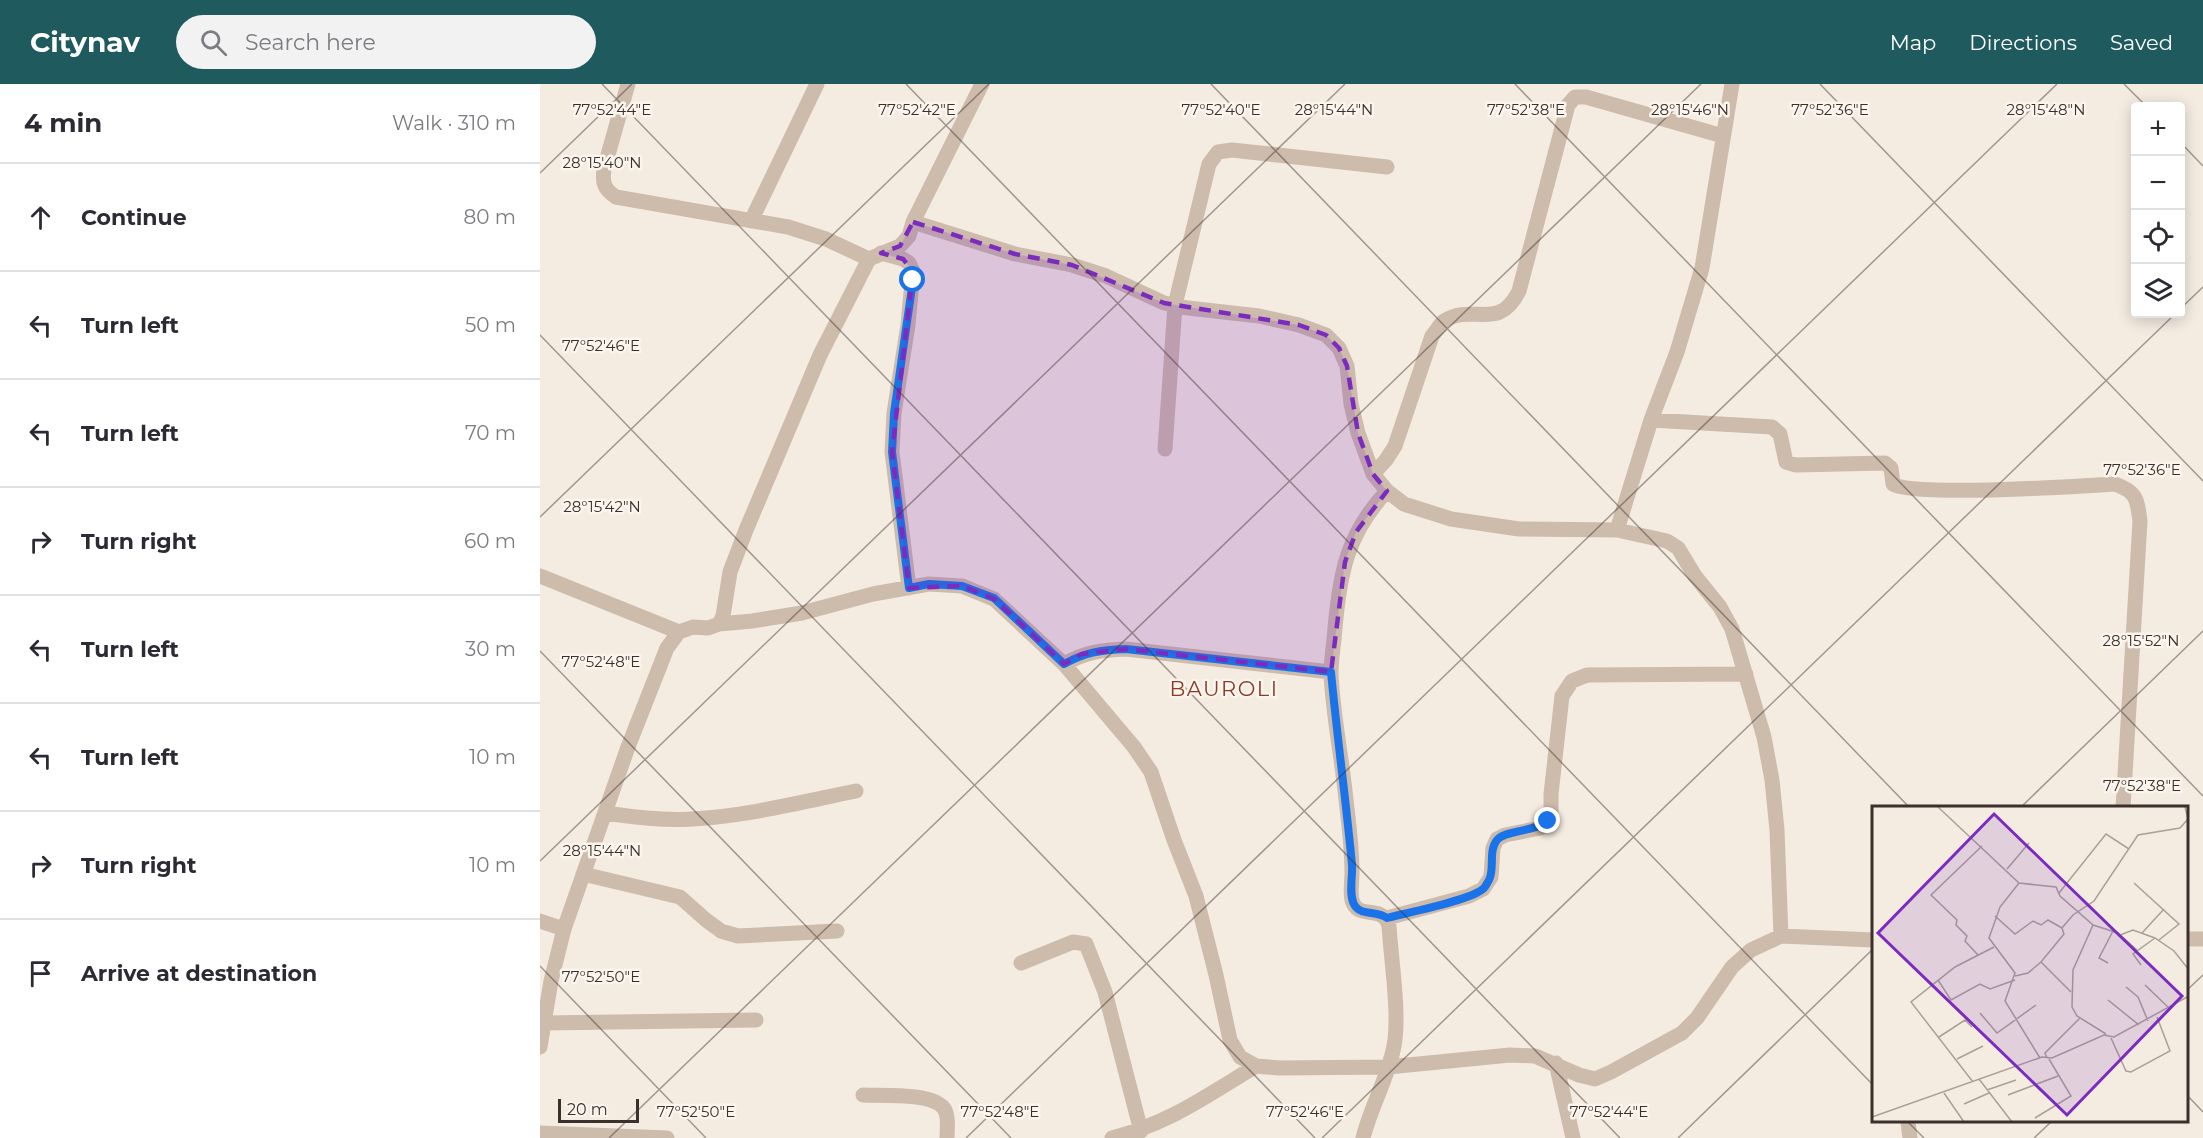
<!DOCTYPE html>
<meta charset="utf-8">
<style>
:root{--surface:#fff;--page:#f2f2f3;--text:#2b2b33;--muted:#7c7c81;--line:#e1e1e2;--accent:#1f5a5e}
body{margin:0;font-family:Montserrat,sans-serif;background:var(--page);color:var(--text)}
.controls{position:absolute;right:18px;top:18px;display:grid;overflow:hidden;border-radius:6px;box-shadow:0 3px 15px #0003}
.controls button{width:54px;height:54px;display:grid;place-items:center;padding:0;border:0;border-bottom:2px solid var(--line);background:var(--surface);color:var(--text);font:30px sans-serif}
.scale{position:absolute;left:18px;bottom:15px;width:81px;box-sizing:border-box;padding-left:6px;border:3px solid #3b302b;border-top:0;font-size:16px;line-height:21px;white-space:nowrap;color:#3b302b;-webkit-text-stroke:4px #fbf5ee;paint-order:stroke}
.stop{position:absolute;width:18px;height:18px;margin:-14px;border:4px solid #1a73e8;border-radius:50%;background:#fff}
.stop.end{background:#1a73e8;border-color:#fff;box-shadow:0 2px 6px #0008}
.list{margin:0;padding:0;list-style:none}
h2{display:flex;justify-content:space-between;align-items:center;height:78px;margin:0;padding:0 24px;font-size:26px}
h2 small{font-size:20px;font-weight:400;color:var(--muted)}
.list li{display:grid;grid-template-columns:39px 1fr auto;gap:18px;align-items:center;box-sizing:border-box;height:108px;padding:0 24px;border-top:2px solid var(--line)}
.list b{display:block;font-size:22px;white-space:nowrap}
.list em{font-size:20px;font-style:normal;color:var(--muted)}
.icon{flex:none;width:33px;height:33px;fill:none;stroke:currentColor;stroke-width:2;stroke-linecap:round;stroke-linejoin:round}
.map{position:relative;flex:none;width:1663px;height:1054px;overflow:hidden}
header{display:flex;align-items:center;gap:36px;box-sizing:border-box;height:84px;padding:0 30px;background:var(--accent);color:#fff}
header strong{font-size:28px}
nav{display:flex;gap:33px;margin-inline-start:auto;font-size:21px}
.search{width:420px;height:54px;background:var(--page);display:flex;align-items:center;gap:15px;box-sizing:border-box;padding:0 21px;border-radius:33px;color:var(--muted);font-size:22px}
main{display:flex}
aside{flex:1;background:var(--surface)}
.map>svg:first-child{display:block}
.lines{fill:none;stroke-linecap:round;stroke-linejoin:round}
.service{stroke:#cdbbac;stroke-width:15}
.minor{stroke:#cdbbac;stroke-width:15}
.route{stroke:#1a73e8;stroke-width:8}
.marked{fill:#7b2cbf;fill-opacity:0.2;stroke:#7b2cbf;stroke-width:4.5;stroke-dasharray:12 8;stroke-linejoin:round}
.ticks{fill:none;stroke:#3b302b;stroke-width:1.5;stroke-opacity:0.45}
.labels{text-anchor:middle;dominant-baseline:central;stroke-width:5;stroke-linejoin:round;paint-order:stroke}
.quarter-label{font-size:21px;letter-spacing:1.5px;fill:#8c3b22;stroke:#fbf5ee}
.inset-road{fill:none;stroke:#aaa098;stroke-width:1.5}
.view{fill:#7b2cbf;fill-opacity:0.15;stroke:#7b2cbf;stroke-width:3}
.inset-edge{fill:none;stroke:#3b302b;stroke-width:3}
.ticks-label{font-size:15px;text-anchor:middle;fill:#3b302b;stroke:#fbf5ee;stroke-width:5;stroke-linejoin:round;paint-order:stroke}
</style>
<header>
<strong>Citynav</strong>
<div class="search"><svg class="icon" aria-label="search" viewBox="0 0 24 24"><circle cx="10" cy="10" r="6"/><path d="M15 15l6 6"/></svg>Search here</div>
<nav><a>Map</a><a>Directions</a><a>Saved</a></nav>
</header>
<main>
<aside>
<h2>4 min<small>Walk · 310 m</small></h2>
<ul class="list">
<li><svg class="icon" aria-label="ahead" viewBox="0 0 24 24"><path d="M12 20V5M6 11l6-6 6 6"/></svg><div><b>Continue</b></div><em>80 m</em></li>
<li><svg class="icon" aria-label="left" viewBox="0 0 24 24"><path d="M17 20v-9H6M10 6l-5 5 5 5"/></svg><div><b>Turn left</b></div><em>50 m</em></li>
<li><svg class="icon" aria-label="left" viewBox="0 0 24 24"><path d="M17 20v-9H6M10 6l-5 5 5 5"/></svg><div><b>Turn left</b></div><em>70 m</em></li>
<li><svg class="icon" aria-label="right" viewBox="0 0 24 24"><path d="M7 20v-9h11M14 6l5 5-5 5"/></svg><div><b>Turn right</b></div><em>60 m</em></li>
<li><svg class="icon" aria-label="left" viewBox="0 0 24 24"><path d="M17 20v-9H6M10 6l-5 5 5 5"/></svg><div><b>Turn left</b></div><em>30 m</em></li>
<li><svg class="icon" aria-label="left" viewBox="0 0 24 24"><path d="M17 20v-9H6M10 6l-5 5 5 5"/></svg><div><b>Turn left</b></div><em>10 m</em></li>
<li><svg class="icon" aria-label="right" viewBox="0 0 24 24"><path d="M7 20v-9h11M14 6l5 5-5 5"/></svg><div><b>Turn right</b></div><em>10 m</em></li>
<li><svg class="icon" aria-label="arrive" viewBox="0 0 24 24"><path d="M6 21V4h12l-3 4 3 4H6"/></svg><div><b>Arrive at destination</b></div></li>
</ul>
</aside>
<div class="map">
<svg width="1663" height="1054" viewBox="0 0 1663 1054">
<rect width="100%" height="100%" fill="#f4ebe1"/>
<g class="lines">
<!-- service -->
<path class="service" d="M0,1049L127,1054"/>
<!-- minor -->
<path class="minor" d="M88,0L64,85C62,99 64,105 76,113L248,143L286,155L329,175
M211,137L277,0
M373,138L475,170L532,181L566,192L624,219L648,224L719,232L759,241L786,251L799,264L807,282L811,320L818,349L833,390L847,407L864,420L911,435L979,445L1077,446L1127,457L1138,464L1155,492L1180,523L1192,545L1224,653L1232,696L1237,746L1241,852
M341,169L363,175L369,179L373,187L368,241L354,329L352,368L369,504
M1111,336L1232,343L1240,350L1246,378L1256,381L1345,379L1351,384L1353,400C1367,413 1544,402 1575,400C1597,408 1597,415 1600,437L1583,724
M625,365L635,221L669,80L678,68L692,66L847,83
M833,390L846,376L855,362L892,252C896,248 900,240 904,237C933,218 958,249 979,207L1028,21L1035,13H1046L1183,52
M1077,446L1111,336L1137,268L1162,184L1192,0
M0,492L139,548
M179,540L212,537L262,529L333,510L389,500L422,502L454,515L524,580L594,663L611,688L634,756L656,812L676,891L690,956L700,973L716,982L739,984L848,983L970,971L995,972L1039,991L1055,995L1071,988L1142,949L1157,934L1192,883L1211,866L1241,852L1333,856
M524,580C546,568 561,566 586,565L791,588
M65,729C94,733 122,737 152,735C207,732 262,718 316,707
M43,790L140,813L166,836L181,847L198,852L297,847
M847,834L929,812L943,805L951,793L953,764L957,755L965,751L1000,744L1008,737L1011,730V710L1022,612L1032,597L1047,591L1206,590
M0,837L24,845
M1646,855H1663
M481,879L533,858L546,860L565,908L601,1047
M4,939L216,936
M0,963L11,897L24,845L88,663L127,564L139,548L153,543L168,544L179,540L183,532L190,488L206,446L280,271L329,175L360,162L369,152L373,138L442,0
M1016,979L1033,1054
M323,1011C342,1012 395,1008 405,1026C409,1034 407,1045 407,1054
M1368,1038L1370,1054
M572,1054C628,1040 668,1011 716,982
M823,1054C831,1022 848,994 854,962C860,930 851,876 849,842C843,819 817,837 812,816C810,808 812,798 812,789C812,765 809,740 806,716C802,674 793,632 791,590C791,575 794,559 795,544C800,488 807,450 847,407"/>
</g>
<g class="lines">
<!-- route -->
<path class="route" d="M373,196L354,329L352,368L369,504L389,500L422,502L454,514L524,580C546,568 561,566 586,565L791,588C797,652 806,716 812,781C813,792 808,812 815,822C822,832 837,826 847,834C866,829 933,816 944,804C946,802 947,799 949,796C955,785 948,767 957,756C965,746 994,748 1008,737"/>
</g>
<!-- marked area -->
<path class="marked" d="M373,138L475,170L532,181L624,219L759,241L786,251L799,264L807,282L818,349L833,390L847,407L816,448L805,478L791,588L586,565L542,570L524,580L454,515L422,502L369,504L352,368L373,187L363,175L341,169L360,162Z"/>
<!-- ticks -->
<path class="ticks" d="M62,0L1080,1054M366,0L1333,1001M671,0L1370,724M975,0L1663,712M1280,0L1663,397M1584,0L1606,22M1640,58L1663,82M0,89L92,0M1640,225L1663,203M0,251L775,1054M0,433L449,0M0,567L471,1054M1480,724L1663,547M0,777L805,0M0,882L166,1054M1646,907L1663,891M1646,1010L1663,1028M1368,1038L1384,1054M69,1054L1161,0M426,1054L1517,0M782,1054L1635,230M1138,1054L1333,865M1494,1054L1511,1038"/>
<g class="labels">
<!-- quarter labels -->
<g class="quarter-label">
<text x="684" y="604">BAUROLI</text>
</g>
</g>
<!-- overview -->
<g transform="translate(1332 722)">
<rect width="316" height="316" fill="#f4ebe1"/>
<path class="inset-road" d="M66,1L147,77L184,81L188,90L221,119L201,164L200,201L205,210L234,228M135,63L157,37M147,77L128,101L117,132L143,167L133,195L168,252M262,77L307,118L287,134M187,87L234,28L257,43M123,110L143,128L161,115L169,119L176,114L190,122M221,119L246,127L265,144M270,127L292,103M248,129L261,124L283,132L302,145L317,164M106,149L93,135L95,130L84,119L85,114L59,89L110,40M169,156L199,186M236,157L227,152L241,125M269,159L261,148L283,132M143,170L156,167L169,156L192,128L190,122L201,109L222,95L266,29L308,22L316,13L313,1M66,174L79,194L108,178L118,183L143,174M273,179L297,202M254,181L266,191L276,215M236,194L267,219M108,207L125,227L164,199M67,231L93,214L100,221M239,232L254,265L259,266L298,245L285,211M175,252L173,247L208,212M85,253L111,240M107,273L140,316M101,276L39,196L83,161L122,141M115,284L144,274M72,287L92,316M136,289L186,270M92,298L117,287M0,311L170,251L180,252L232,229L242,231L317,190M163,312L199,290L177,253"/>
<path class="view" d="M122,8L310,190L195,309L6,127Z"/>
<rect width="316" height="316" class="inset-edge"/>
</g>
<g class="ticks-label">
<text x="794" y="31">28°15'44"N</text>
<text x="1150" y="31">28°15'46"N</text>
<text x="1506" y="31">28°15'48"N</text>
<text x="72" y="31">77°52'44"E</text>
<text x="377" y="31">77°52'42"E</text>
<text x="681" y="31">77°52'40"E</text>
<text x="986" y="31">77°52'38"E</text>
<text x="1290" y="31">77°52'36"E</text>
<text x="62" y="84">28°15'40"N</text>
<text x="61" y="267">77°52'46"E</text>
<text x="1602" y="391">77°52'36"E</text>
<text x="62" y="428">28°15'42"N</text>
<text x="1601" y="562">28°15'52"N</text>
<text x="61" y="583">77°52'48"E</text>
<text x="1602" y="707">77°52'38"E</text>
<text x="62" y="772">28°15'44"N</text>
<text x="61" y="898">77°52'50"E</text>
<text x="156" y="1033">77°52'50"E</text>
<text x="460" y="1033">77°52'48"E</text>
<text x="765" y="1033">77°52'46"E</text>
<text x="1069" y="1033">77°52'44"E</text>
</g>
</svg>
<div class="controls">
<button>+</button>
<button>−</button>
<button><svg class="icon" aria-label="locate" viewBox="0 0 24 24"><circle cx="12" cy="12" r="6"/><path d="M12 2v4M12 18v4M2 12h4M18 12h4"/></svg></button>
<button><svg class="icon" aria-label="layers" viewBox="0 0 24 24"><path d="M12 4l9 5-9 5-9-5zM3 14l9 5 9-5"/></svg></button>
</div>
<div class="scale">20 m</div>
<div class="stop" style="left:373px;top:196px"></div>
<div class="stop end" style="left:1008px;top:737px"></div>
</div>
</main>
